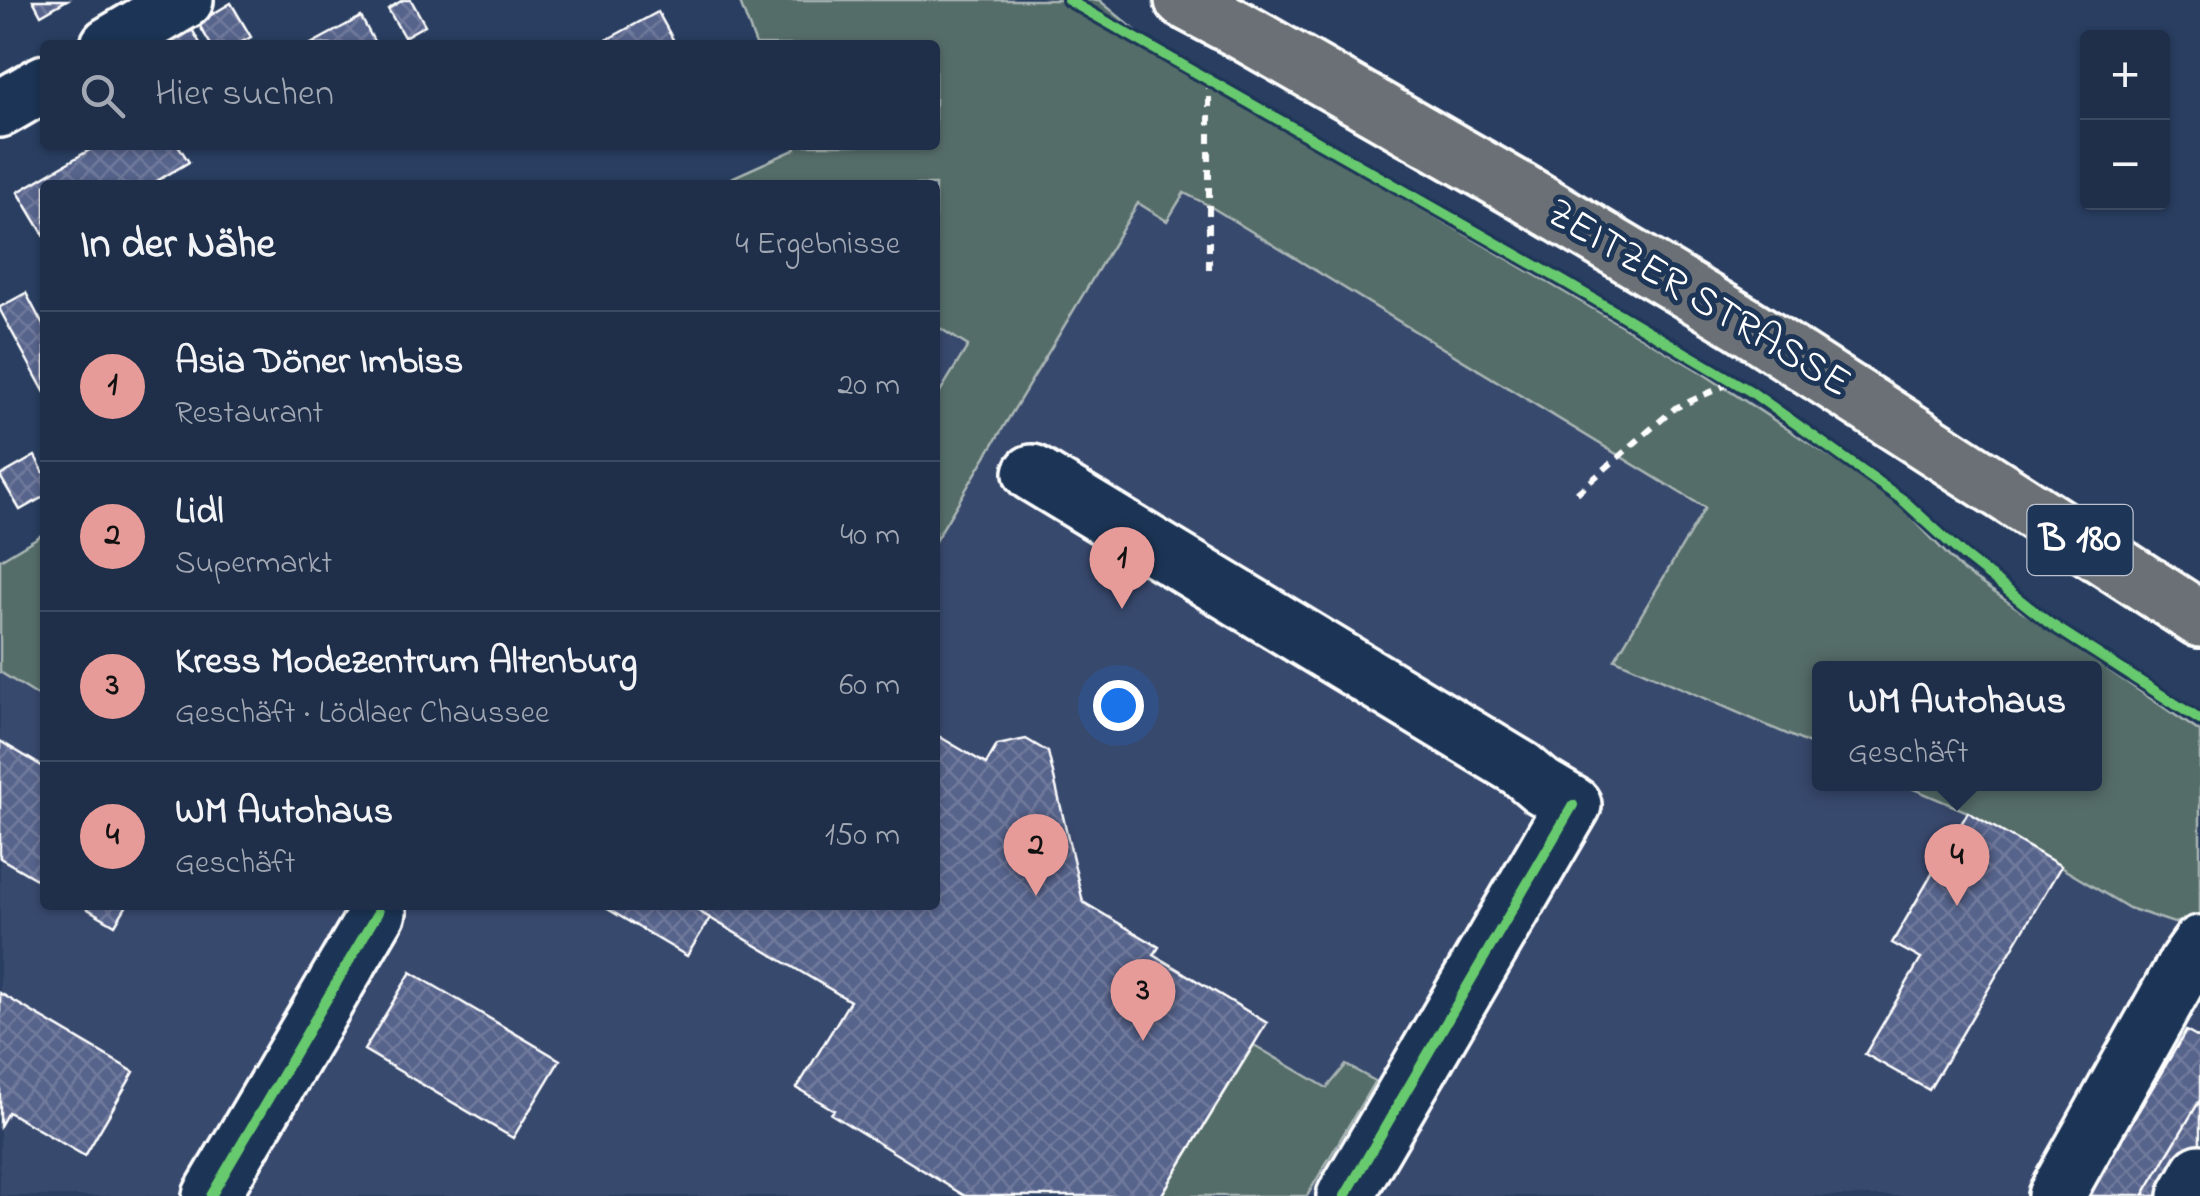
<!DOCTYPE html>
<html lang="de">
<meta charset="utf-8">
<style>
:root{--surface:#1f2e49;--page:#273650;--text:#f1f3f6;--muted:#a1a8b4;--line:#3c4a61;--accent:#e69b98}
body{margin:0;font-family:"Indie Flower",sans-serif;background:var(--page);color:var(--text)}
.controls{position:absolute;right:30px;top:30px;display:grid;overflow:hidden;border-radius:10px;box-shadow:0 2px 8px #0004}
.controls button{width:90px;height:90px;display:grid;place-items:center;padding:0;border:0;border-bottom:2px solid var(--line);background:var(--surface);color:var(--text);font:50px sans-serif}
.you{position:absolute;left:1118px;top:705px;width:35px;height:35px;margin:-25px;border:8px solid #fff;border-radius:50%;background:#1a73e8;box-shadow:0 0 0 15px #1a73e833}
.badge{display:grid;place-items:center;width:65px;height:65px;border-radius:50%;background:var(--accent);color:#111;font-size:32px;font-weight:700}
.pin{position:absolute;translate:-50% -82px;filter:drop-shadow(0 2px 5px #0008)}
.pin::after{content:'';position:absolute;top:52px;width:35px;height:30px;background:inherit;clip-path:polygon(0 0,100% 0,50% 100%)}
.popup{position:absolute;left:1812px;top:661px;width:290px;height:130px;box-sizing:border-box;display:grid;place-content:center;border-radius:10px;background:var(--surface);filter:drop-shadow(0 2px 8px #0005);font-size:32px;white-space:nowrap;color:var(--muted)}
.popup b{font-size:38px;color:var(--text)}
.popup::after{content:'';position:absolute;left:50%;top:100%;margin-left:-20px;border:20px solid transparent;border-top-color:var(--surface)}
.list{margin:0;padding:0;list-style:none}
h2{display:flex;justify-content:space-between;align-items:center;height:130px;margin:0;padding:0 40px;font-size:42px}
h2 small{font-size:32px;font-weight:400;color:var(--muted)}
.list li{display:grid;grid-template-columns:65px 1fr auto;gap:30px;align-items:center;box-sizing:border-box;height:150px;padding:0 40px;border-top:2px solid var(--line)}
.list b{display:block;font-size:38px;white-space:nowrap}
.list p{margin:0;font-size:32px;white-space:nowrap;color:var(--muted)}
.list em{font-size:32px;font-style:normal;color:var(--muted)}
.icon{flex:none;width:55px;height:55px;fill:none;stroke:currentColor;stroke-width:2;stroke-linecap:round;stroke-linejoin:round}
.map{position:relative;flex:none;width:2200px;height:1196px;overflow:hidden}
.search{position:absolute;background:var(--surface);box-shadow:0 2px 8px #0004;left:40px;top:40px;width:900px;height:110px;display:flex;align-items:center;gap:25px;box-sizing:border-box;padding:0 35px;border-radius:10px;color:var(--muted);font-size:38px}
.panel{position:absolute;background:var(--surface);box-shadow:0 2px 8px #0004;left:40px;top:180px;width:900px;height:730px;border-radius:10px}
.map>svg:first-child{display:block}
.built{fill:#37496e}
.green{fill:#546d69;stroke:#aab6b4;stroke-width:2.5}
.building{fill:url(#building-cross-hatch);stroke:#fff;stroke-width:2.5}
.lines{fill:none;stroke-linecap:round;stroke-linejoin:round}
.minor-casing{stroke:#fff;stroke-width:62}
.major-casing{stroke:#fff;stroke-width:62}
.path{stroke:#fff;stroke-width:6;stroke-dasharray:10 8;stroke-linecap:butt}
.minor{stroke:#1d3557;stroke-width:55}
.major{stroke:#6a7074;stroke-width:55}
.cycleway-casing{stroke:#1d3557;stroke-width:16}
.cycleway{stroke:#67ca6e;stroke-width:10}
.labels{text-anchor:middle;dominant-baseline:central;stroke-width:10;stroke-linejoin:round;paint-order:stroke}
.shield{fill:#1d3557;stroke:#bbc2cd;stroke-width:2.5}
.shield-label{font-size:40px;font-weight:bold;fill:#fff}
.street-label{font-size:42px;fill:#fff;stroke:#1d3557}
</style>
<div class="map">
<svg width="2200" height="1196" viewBox="0 0 2200 1196">
<defs>
<pattern id="building-cross-hatch" width="8" height="8" patternUnits="userSpaceOnUse" patternTransform="scale(2.5)"><rect width="8" height="8" fill="#57638b"/><path d="M0 0l8 8M0 8l8-8" fill="none" stroke="#707a9c"/></pattern>
</defs>
<rect width="100%" height="100%" fill="#293e61"/>
<filter id="ink" filterUnits="userSpaceOnUse"><feTurbulence type="fractalNoise" baseFrequency=".01" numOctaves="2"/><feDisplacementMap in="SourceGraphic" scale="20" xChannelSelector="R" yChannelSelector="G"/><feConvolveMatrix kernelMatrix="1 2 1 2 8 2 1 2 1" color-interpolation-filters="sRGB"/></filter>
<g filter="url(#ink)">
<!-- built -->
<path class="built" d="M994,65L1726,484L1820,668V784H2094L2200,807V1196H0V560L45,533V905H935V185H716L935,145Z"/>
<!-- green -->
<path class="green" d="M739,0H1099L1181,68L1696,369L1893,498L1963,571L2200,732V918L2174,923L2129,908L1968,812L1902,784H2094V668H1820L1819,748L1615,659L1705,508L1208,205L1184,193L1167,221L1138,203L935,541V400L968,346L935,325V185H716L796,149L795,145H935V45H756Z
M45,533V700L0,672V560Z
M1254,1045L1327,1088L1346,1065L1375,1081L1307,1196H1161Z"/>
<!-- building -->
<path class="building" d="M33,0H67L41,15Z
M403,0H411L425,25L404,37L388,9Z
M231,3L251,37L236,45H211L198,23Z
M658,12L676,45H597Z
M361,17L376,45H309Z
M189,24L201,45H155Z
M98,145H178L189,162L150,185H45V237L18,192Z
M26,293L45,329V393L0,310V307Z
M35,456L45,475V496L20,510L0,476Z
M935,734L986,764L997,745L1026,739L1048,752L1083,902L1159,947L1154,955L1267,1023L1161,1196H965L831,1114L834,1110L797,1088L850,1001L688,905H935Z
M0,741L45,768V884L0,858Z
M1968,812L2061,866L1929,1090L1865,1054L1921,959L1892,943Z
M81,905H127L115,925Z
M601,905H688L710,918L687,956Z
M411,972L560,1060L513,1138L364,1050Z
M0,993L134,1072L85,1156L8,1112L0,1126Z
M2186,1031L2200,1039V1100L2143,1196H2088Z
M2200,1100V1196H2143Z"/>
<g class="lines">
<defs>
<path id="minor" d="M109,45L185,0
M0,109L45,83
M1032,473L1521,769L1541,786L1573,805L1345,1196
M211,1196L378,912
M2056,1196L2187,962L2200,944
M2187,1196L2200,1173"/>
<path id="major" d="M1183,0L1238,29L1519,190L1742,323L2200,619"/>
</defs>
<!-- minor casing -->
<use href="#minor" class="minor-casing"/>
<!-- major casing -->
<use href="#major" class="major-casing"/>
<!-- path -->
<path class="path" d="M1209,79V272
M1577,493L1675,408L1733,382"/>
<!-- minor -->
<use href="#minor" class="minor"/>
<!-- major -->
<use href="#major" class="major"/>
<defs>
<path id="cycleway" d="M1068,0L1563,281L1750,391L1903,500L1963,555L2049,623L2200,720
M211,1196L378,912
M1345,1196L1573,805"/>
</defs>
<!-- cycleway casing -->
<use href="#cycleway" class="cycleway-casing"/>
<!-- cycleway -->
<use href="#cycleway" class="cycleway"/>
</g>
</g>
<g class="labels">
<!-- shield labels -->
<rect class="shield" x="2027.5" y="505" width="105" height="70" rx="8"/>
<g class="shield-label">
<text x="2080" y="540">B 180</text>
</g>
<!-- street labels -->
<g class="street-label">
<text transform="translate(1698 299) rotate(31)">ZEITZER STRASSE</text>
</g>
</g>
</svg>
<div class="controls">
<button>+</button>
<button>−</button>
</div>
<div class="you"></div>
<div class="pin badge" style="left:1122px;top:609px">1</div>
<div class="pin badge" style="left:1036px;top:896px">2</div>
<div class="pin badge" style="left:1143px;top:1041px">3</div>
<div class="pin badge" style="left:1957px;top:906px">4</div>
<div class="popup"><b>WM Autohaus</b>Geschäft</div>
<div class="search"><svg class="icon" aria-label="search" viewBox="0 0 24 24"><circle cx="10" cy="10" r="6"/><path d="M15 15l6 6"/></svg>Hier suchen</div>
<section class="panel">
<h2>In der Nähe<small>4 Ergebnisse</small></h2>
<ul class="list">
<li><span class="badge">1</span><div><b>Asia Döner Imbiss</b><p>Restaurant</p></div><em>20 m</em></li>
<li><span class="badge">2</span><div><b>Lidl</b><p>Supermarkt</p></div><em>40 m</em></li>
<li><span class="badge">3</span><div><b>Kress Modezentrum Altenburg</b><p>Geschäft · Lödlaer Chaussee</p></div><em>60 m</em></li>
<li><span class="badge">4</span><div><b>WM Autohaus</b><p>Geschäft</p></div><em>150 m</em></li>
</ul>
</section>
</div>
